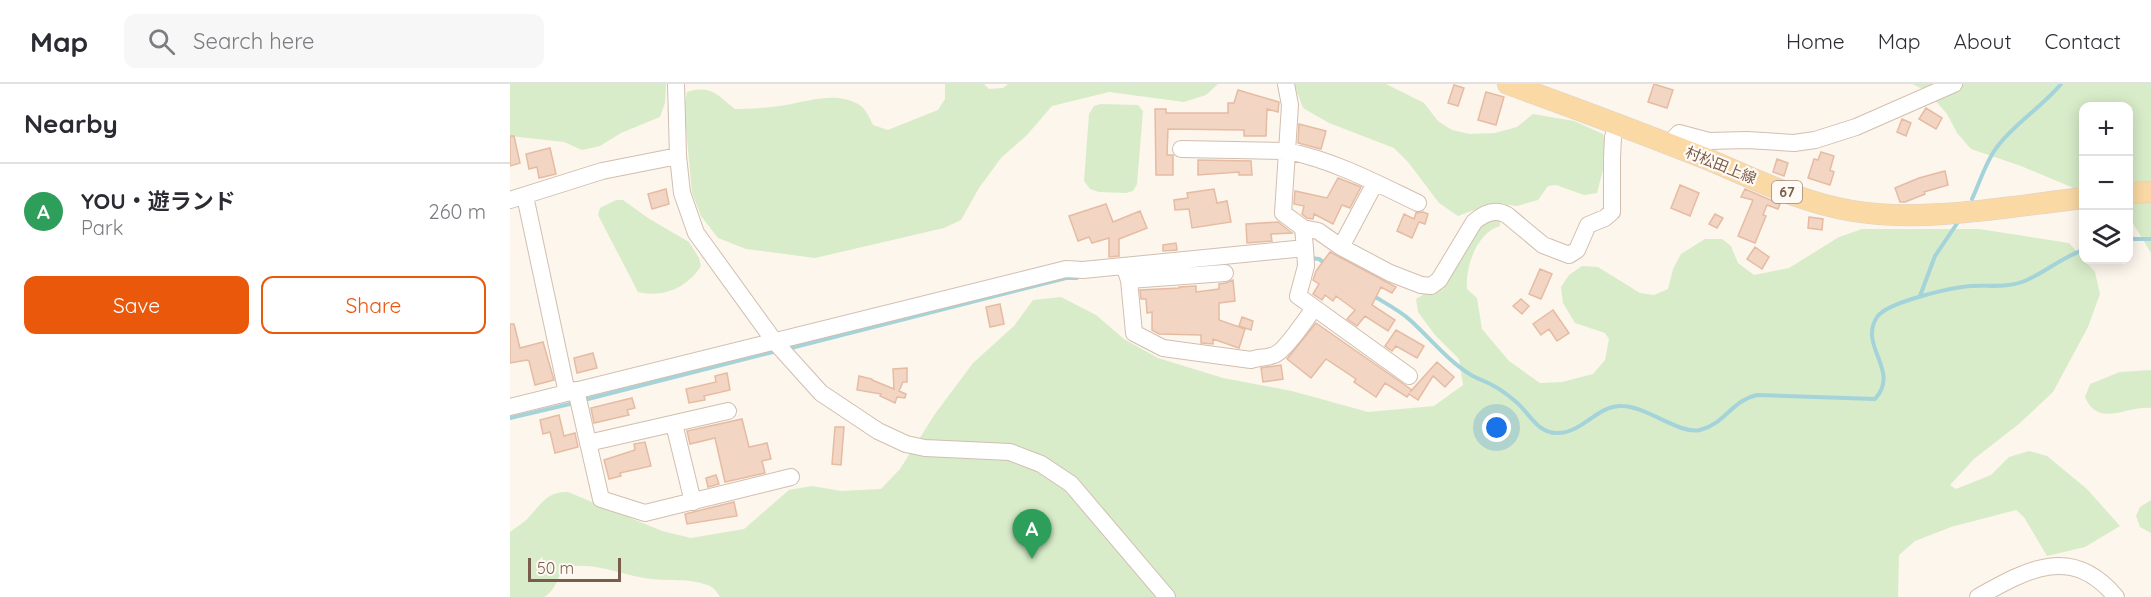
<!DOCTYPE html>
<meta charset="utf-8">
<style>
:root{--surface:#fff;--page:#f7f7f7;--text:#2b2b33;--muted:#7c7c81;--line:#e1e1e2;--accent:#ea580c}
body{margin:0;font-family:Quicksand,"Noto Sans JP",sans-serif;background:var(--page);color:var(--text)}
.controls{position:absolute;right:18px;top:18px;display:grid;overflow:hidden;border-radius:12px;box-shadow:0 3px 15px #0003}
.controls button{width:54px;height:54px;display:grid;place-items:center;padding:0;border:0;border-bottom:2px solid var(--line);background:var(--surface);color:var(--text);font:30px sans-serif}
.scale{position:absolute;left:18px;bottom:15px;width:93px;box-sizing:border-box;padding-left:6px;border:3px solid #7a5c4d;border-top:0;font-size:16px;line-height:21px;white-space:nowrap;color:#7a5c4d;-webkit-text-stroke:4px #fffaf3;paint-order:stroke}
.you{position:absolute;left:987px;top:344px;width:21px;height:21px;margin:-15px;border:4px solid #fff;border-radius:50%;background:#1a73e8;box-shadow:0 0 0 9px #1a73e833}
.badge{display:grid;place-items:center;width:39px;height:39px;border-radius:50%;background:var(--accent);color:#fff;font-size:20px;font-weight:700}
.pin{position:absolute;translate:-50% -50px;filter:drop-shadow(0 2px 3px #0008)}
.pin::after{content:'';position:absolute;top:32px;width:21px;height:18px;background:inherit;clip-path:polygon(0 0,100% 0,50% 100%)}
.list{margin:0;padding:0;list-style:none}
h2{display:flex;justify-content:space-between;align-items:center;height:78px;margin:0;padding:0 24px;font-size:26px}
h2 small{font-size:20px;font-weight:400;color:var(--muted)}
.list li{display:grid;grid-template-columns:39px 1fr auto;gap:18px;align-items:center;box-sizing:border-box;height:96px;padding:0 24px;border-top:2px solid var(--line)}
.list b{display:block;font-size:22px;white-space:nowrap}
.list p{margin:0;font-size:20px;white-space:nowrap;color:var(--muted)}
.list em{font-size:20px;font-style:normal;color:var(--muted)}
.actions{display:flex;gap:12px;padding:18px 24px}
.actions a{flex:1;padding:14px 0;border:2px solid var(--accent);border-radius:12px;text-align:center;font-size:21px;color:var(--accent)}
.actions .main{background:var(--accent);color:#fff}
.icon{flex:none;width:33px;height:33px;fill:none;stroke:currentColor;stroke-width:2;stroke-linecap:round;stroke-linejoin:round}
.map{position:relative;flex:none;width:1641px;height:513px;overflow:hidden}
header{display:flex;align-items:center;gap:36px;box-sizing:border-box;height:84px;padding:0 30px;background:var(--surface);border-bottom:2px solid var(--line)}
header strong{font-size:28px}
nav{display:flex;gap:33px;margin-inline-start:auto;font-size:21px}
.search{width:420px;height:54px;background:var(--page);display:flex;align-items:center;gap:15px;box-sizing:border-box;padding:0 21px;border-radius:12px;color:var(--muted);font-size:22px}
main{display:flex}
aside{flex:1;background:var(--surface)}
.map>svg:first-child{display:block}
.green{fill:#d8ecc9}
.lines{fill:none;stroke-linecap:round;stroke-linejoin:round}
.stream{stroke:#a5d3da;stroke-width:4}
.building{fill:#f3d5c3;stroke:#e6bba3;stroke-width:1.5}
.minor-casing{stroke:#d1beb0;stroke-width:18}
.major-casing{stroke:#dad1cd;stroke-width:22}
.minor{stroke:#fff;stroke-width:16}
.major{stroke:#fbd9a5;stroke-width:21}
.labels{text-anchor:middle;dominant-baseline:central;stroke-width:4.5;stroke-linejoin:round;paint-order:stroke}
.shield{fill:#fffaf3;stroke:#a28b7f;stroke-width:1.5}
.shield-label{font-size:14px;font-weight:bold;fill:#7a5c4d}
.street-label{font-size:15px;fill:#7a5c4d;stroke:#fffaf3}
</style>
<header>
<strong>Map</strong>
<div class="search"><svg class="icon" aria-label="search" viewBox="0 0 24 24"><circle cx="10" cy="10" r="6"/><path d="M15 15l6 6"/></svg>Search here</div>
<nav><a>Home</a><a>Map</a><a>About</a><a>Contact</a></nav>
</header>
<main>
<aside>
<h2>Nearby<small></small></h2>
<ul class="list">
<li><span class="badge" style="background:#2e9e5b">A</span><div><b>YOU・遊ランド</b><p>Park</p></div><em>260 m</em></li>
</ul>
<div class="actions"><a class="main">Save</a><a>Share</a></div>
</aside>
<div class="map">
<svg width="1641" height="513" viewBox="0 0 1641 513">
<rect width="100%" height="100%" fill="#fdf6ec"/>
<!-- green -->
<path class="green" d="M0,0H156L155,19L150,33L111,49L90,62L72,66L54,58L0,52Z
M435,0H474L479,5L493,4L498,0H708L696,11L674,18L599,8L542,22L517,51L491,74L469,104L451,136L434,144L305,174L236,165L208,154L191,132L182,109L174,22L177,8C202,0 208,12 225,25C242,25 259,24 276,21C298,17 325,8 346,19C355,23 359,32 363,41L378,46L428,26L435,15Z
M784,0H876L914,19L928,37L942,46L960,50L985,49L1007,43L1023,30L1064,37L1093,50L1097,70L1087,109L1074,111L1046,101L1038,102L1028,116L1007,122L983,119L948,132L929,119L898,78L884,64L819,39L793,24Z
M1402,0H1641V169L1619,133L1618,22H1574L1573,108L1511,82L1461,65L1447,49L1437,30L1417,7Z
M591,20L628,21L633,27L627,100L623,107L616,109L589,108L580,105L574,97L579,30L584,22Z
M106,116H113L138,134L179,158L189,174L191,182C177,204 153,214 128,208L88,131L90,124Z
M976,134L990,135V142C967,148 955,183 957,205L967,214L972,245L999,277L1030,299L1052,298L1083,290L1095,276L1099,255L1095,249L1065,239L1053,219L1051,203L1059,191L1072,182L1088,183L1130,209L1144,211L1158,205L1163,185L1171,170L1195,155H1212L1221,162L1228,179L1244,191L1279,184L1329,153L1352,145H1469L1559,159L1585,188L1590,210L1578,243L1543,308L1510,339L1464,375L1440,401L1446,405L1481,391L1499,373L1519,367L1537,372L1577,405L1610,442L1575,463L1537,472L1514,433L1506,426L1441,443L1405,457L1389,471L1388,513H210C206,507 204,503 197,501C179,494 159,497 141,495C114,492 81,476 54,484C47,494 46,506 34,513H0V448C6,443 14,439 19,433C33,418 37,408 58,408L152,447L181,454L234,445L279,406L302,402L331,407L371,405L390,385L425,330L463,279L504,242L523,216L551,213L586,231L614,255L648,274L713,294L782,307L858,328L924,322L953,301L949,275L925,251L908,228L906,215L914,210L933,205L966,141Z
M1641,286V324C1616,321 1589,345 1575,313L1580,300L1610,288Z
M1641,416V449L1630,443L1626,432L1630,423Z"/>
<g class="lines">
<!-- stream -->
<path class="stream" d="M1462,115C1470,98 1476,77 1487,63C1505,39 1532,23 1551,0
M1618,155H1641
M801,174L809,175L816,180
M862,211C875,219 889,226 900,236C920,254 938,277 961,291C968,295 975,297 982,301C990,305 998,311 1005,317C1018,327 1027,349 1046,349C1072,350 1087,321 1112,322C1136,322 1170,351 1190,346C1215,340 1221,317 1247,311L1365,315C1391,286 1348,263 1367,233C1377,218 1443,203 1462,202C1478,201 1496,204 1512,198C1534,190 1551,173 1574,166
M1410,212L1425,172L1448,138
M277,265L556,194H567
M74,316L267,267
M0,334L64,319"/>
</g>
<!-- building -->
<path class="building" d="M1144,0L1163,6L1157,24L1138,18Z
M944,1L954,4L948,22L938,19Z
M728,6L769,18L768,28L757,25L756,52H734V46L658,45L657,71H663V91H646L645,25H656V29H718V19H724Z
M976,8L994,13L986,41L968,36Z
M1416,24L1432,34L1426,45L1409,35Z
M1392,35L1401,39L1396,52L1387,48Z
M789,40L816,47L811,65L788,59Z
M0,52H4L10,79L0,82Z
M40,64L46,90L29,94L27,83L19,85L16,70Z
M1311,68L1324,72L1320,86L1324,88L1320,101L1298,94L1304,75L1308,76Z
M1267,75L1278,79L1274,92L1263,88Z
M688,76L741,77L742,91H729V88L688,91Z
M1435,87L1438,101L1414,108L1415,110L1395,118H1390L1385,104L1409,94Z
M828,94L851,103L840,124L832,121L823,140L804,130L803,135L797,134L792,130L794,122L784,120L785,107L817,114Z
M1170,101L1189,109L1180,132L1161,124Z
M156,105L159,120L142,125L138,110Z
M704,105L707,119L717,117L721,138L682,144L679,125L665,126L664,116L678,114L677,109Z
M1235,105L1270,120L1268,125L1257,121L1253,131L1256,132L1245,159L1228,152L1243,116L1231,113Z
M596,120L603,138L630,127L637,144L609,155V172L599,173V154L582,159L579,153L568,157L559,132Z
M913,128L918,130L915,140L909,138L902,154L887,147L894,130L904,135L906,129Z
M1205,130L1213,134L1207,144L1199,140Z
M1299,133L1313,135L1312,146L1298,144Z
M768,138L782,149L761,150L762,157L737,159L736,140Z
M666,159L667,166L653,167V161Z
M1245,163L1259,173L1252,185L1237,175Z
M820,168L886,203L882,209L871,203L862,221L885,236L878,247L855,232L847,242L837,235L845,226L826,212L823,217L815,211L812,216L803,210L809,200L803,196L806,187Z
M1030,185L1042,190L1031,215L1019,210Z
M723,196L725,217L709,219V236L735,245L729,264L703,255V260L691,259V251L649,250L642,246V228L637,229L636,215H631L630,206L669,204V203L686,202V208L709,205V200L716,199Z
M1011,215L1019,222L1012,230L1003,222Z
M490,220L494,240L480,243L476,223Z
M1043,226L1059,249L1047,257L1039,245L1031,251L1023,240Z
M732,233L743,237L741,246L729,242Z
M806,239L902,306L900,308L927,278L944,293L935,303L923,292L908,316L899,310L897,313L875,299L866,313L844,298L846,295L816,275L801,294L777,275Z
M0,240H4L10,264L33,258L44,296L25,301L19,277L17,276L0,279Z
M886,246L914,262L907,274L886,262L882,267L875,262Z
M83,269L87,284L67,289L64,274Z
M771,281L773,295L753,298L751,284Z
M397,284V298H393L389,307L396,310L395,314L387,313L385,319L370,312L371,310L347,306L349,292L362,295V296L384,305L383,285Z
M217,289L220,306L194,312L195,316L179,319L176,305L206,298L205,292Z
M122,314L125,324L117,326L119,331L84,339L81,324Z
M49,331L54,352L65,349L68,363L45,369L40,348L33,350L30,336Z
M232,335L239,363L257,359L261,375L252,377L255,389L215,398L205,354L180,360L177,347Z
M325,343H334L331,381L322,380Z
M135,358L141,382L110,389L111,392L99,395L94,376L125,366L124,360Z
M206,391L209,400L198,403L196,394Z
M224,418L227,432L177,440L175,430Z"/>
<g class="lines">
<defs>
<path id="minor" d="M166,0L168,72L172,109L186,149L265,258L311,309L368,347L396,360L415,364L500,368L531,380L561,400L657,513
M1159,60L1169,49L1199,57L1237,56L1284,59L1305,56L1346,43L1444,0
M671,65L777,67C823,76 866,99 908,119
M15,112L57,309
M0,116L92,87L168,72
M793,144L808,147L831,163L880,189L911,201L921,202L929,196L964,138C974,129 985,124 997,131L1033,161L1059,171L1067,166L1078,141L1095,134L1102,128V74L1103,53L1108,39
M831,163L865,99
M795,164L796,182L788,212L899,292
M614,182L619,196L624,249L653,264L741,276C749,273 757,274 764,271C774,268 797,234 804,224
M619,196L715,189
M66,306L91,415L135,429L281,393
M0,323L556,185L573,186L795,164L793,144L773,129L780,21L776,0
M164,340L183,418
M78,359L218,327
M1468,513C1518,485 1562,460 1606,513"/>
<path id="major" d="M998,0C1065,24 1131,49 1197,75C1245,95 1292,119 1343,127C1413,139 1502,122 1574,114
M1618,109L1641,108"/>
</defs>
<!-- minor casing -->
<use href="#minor" class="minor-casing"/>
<!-- major casing -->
<use href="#major" class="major-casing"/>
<!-- minor -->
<use href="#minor" class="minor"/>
<!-- major -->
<use href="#major" class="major"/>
</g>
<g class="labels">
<!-- shield labels -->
<rect class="shield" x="1262" y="97" width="30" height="22" rx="4.5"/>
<g class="shield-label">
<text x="1277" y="108">67</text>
</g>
<!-- street labels -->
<g class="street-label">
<text transform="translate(1211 81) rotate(22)">村松田上線</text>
</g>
</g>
</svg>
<div class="controls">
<button>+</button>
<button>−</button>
<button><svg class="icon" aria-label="layers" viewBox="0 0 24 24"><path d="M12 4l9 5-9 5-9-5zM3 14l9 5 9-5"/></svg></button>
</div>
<div class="scale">50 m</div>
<div class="you"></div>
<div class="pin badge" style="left:522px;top:475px;background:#2e9e5b">A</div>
</div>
</main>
